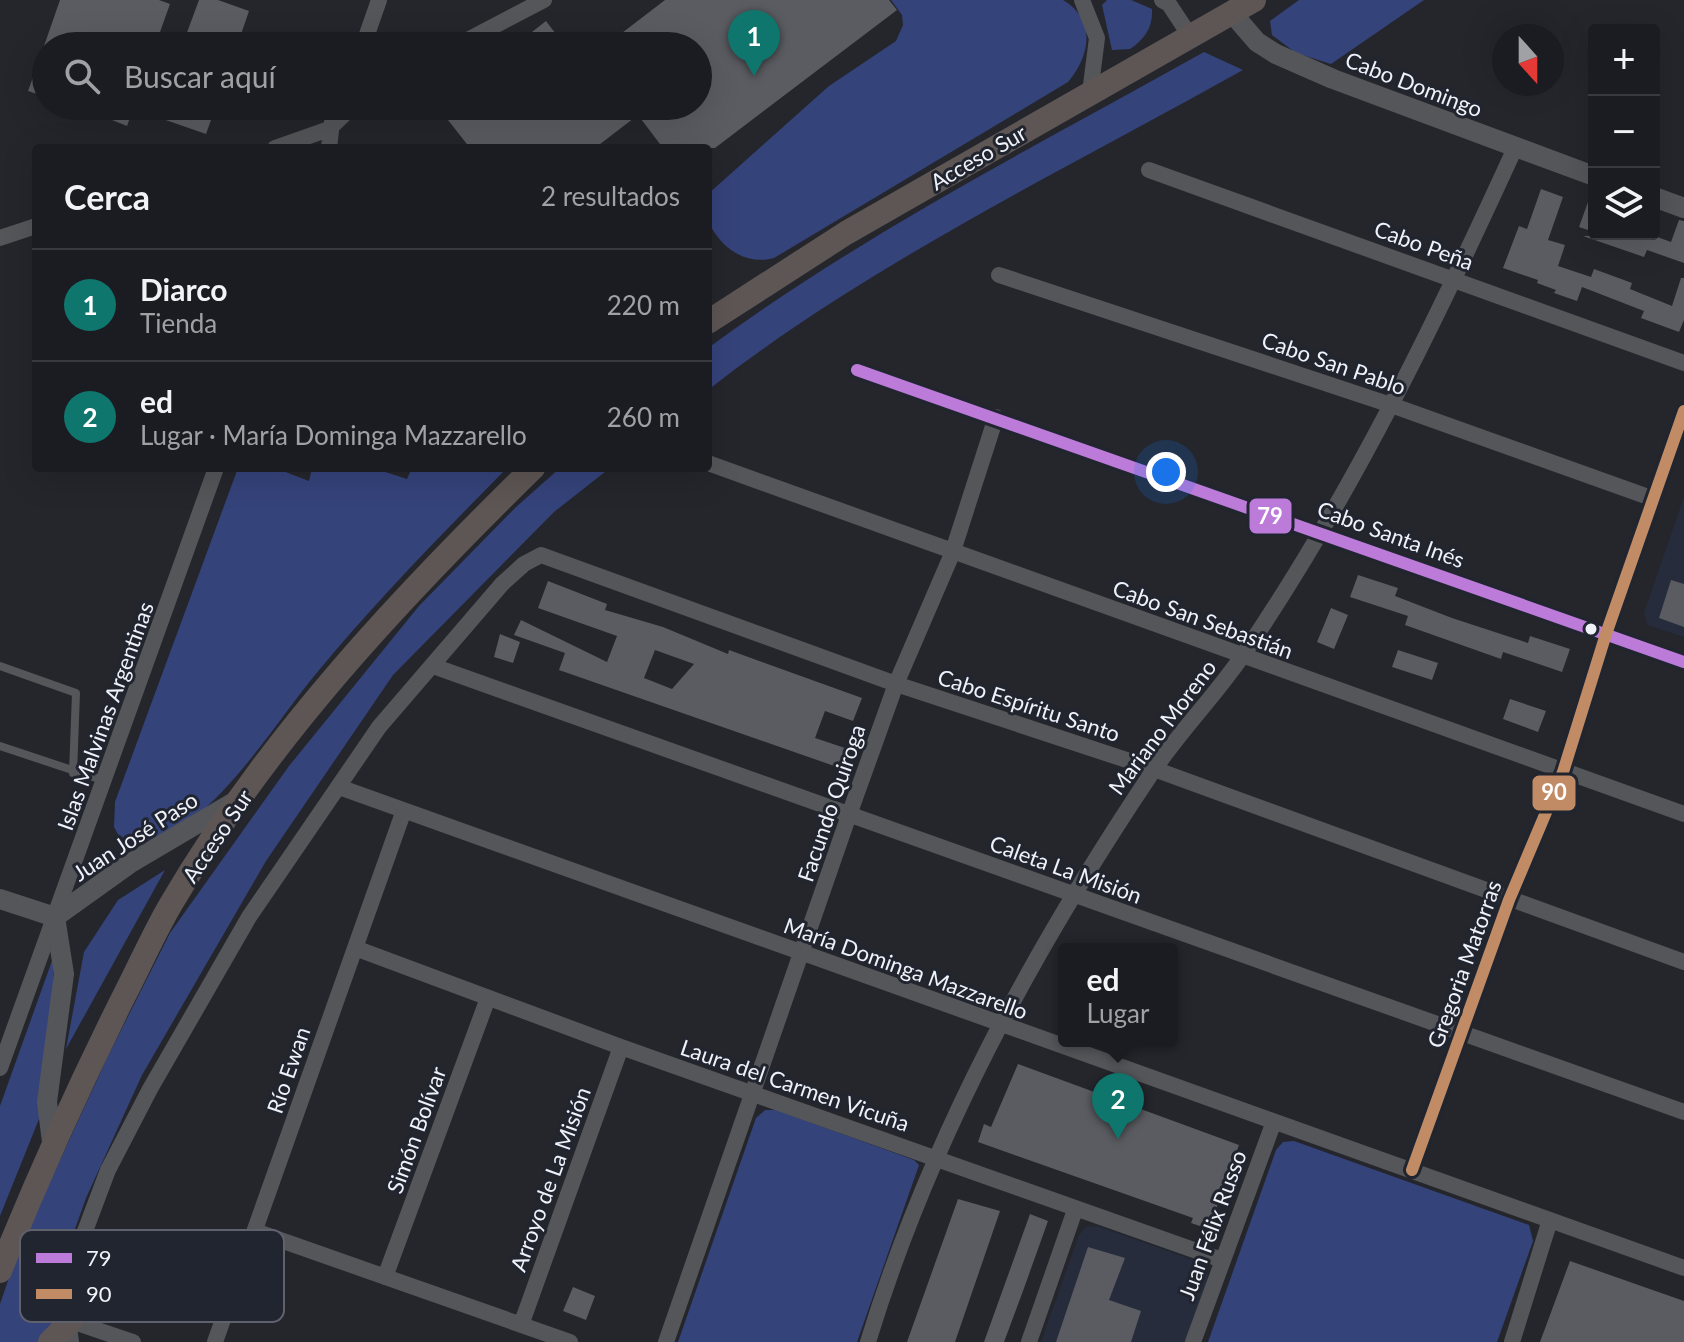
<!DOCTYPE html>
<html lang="es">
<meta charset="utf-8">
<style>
:root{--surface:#1b1c21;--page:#24252a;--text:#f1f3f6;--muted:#a0a1a5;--line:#393a3f;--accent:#0f766e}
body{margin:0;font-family:Lato,sans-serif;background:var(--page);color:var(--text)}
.controls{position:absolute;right:24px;top:24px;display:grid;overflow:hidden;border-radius:8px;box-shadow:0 8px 32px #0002}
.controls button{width:72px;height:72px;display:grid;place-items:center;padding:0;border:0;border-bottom:2px solid var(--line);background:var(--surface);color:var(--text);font:40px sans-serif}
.compass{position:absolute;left:1492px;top:24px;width:72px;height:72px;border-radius:50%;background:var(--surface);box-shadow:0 8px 32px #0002;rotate:159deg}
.you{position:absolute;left:1166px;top:472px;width:28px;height:28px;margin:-20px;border:6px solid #fff;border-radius:50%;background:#1a73e8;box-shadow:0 0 0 12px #1a73e833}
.badge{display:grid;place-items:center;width:52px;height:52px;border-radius:50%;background:var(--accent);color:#fff;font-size:26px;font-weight:700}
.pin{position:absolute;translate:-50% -66px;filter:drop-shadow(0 2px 4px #0008)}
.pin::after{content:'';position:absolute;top:42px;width:28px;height:24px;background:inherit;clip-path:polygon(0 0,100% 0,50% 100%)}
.popup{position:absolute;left:1058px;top:943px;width:120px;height:104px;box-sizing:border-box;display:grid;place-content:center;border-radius:8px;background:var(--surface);filter:drop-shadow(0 2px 6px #0005);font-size:26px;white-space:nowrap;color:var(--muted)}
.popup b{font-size:30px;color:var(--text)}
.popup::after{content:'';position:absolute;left:50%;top:100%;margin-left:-16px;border:16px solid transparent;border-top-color:var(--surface)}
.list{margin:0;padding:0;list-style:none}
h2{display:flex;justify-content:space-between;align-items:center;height:104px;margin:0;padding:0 32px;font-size:34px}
h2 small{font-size:26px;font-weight:400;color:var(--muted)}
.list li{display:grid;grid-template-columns:52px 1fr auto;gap:24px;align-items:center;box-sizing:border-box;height:112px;padding:0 32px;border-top:2px solid var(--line)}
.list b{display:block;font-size:30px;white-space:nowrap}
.list p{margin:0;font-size:26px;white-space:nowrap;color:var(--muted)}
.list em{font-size:26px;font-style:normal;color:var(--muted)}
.icon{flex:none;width:44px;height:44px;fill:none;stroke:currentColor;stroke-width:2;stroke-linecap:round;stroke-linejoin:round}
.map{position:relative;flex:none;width:1684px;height:1342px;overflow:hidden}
.search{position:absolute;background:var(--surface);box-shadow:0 8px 32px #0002;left:32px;top:32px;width:680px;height:88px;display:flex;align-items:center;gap:20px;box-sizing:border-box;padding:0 28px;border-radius:44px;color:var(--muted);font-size:30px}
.panel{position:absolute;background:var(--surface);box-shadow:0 8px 32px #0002;left:32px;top:144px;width:680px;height:328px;border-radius:8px}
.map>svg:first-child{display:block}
.built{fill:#272c3c}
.green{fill:#35437b}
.building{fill:#5b5c61;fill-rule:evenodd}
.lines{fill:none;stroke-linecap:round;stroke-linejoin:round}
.service{stroke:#54565a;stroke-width:8}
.minor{stroke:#54565a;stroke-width:16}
.tertiary{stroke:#54565a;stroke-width:20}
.primary{stroke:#5d5654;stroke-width:24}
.bus-1-casing{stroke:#21252f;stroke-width:18}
.bus-2-casing{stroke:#21252f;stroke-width:18}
.bus-1{stroke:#bd7bd9;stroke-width:12}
.bus-2{stroke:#c18c65;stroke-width:12}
.bus-dot{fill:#f0f2f9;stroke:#21252f;stroke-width:3}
.labels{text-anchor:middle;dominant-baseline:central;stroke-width:6;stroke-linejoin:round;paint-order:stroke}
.street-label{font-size:22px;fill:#f0f2f9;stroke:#21252f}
.key{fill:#21252f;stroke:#5f626c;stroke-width:2}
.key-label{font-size:22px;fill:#f0f2f9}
.line-badge{stroke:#21252f;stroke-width:3}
.badge-label{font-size:22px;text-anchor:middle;font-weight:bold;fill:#fff}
</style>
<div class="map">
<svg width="1684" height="1342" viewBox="0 0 1684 1342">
<rect width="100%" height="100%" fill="#24262c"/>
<!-- built -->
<path class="built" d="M1684,497V637L1648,625L1644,613Z
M1097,1226L1199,1262L1207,1269L1208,1280L1186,1342H1041L1079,1235L1086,1227Z"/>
<!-- green -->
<path class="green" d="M891,0H1063C1097,20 1090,56 1068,82L774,258C745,266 719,247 708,220C706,213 708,201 708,194L829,86L896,41L903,25L902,15Z
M1107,0H1131L1152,9C1153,27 1145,39 1130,49L1112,50L1102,5Z
M1299,0H1424L1331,64L1296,53L1272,35L1270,21Z
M1204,52L1243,70C1066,169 867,265 708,390V348C863,234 1036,146 1204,52Z
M238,468H275L309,481L312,468H373L407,479L412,468H507C441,535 375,602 315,675C277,721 229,799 177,829C159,840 138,844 119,836L114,827L115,802Z
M560,468H610L554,512L393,675L266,861L142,1075L86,1198L66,1254L58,1316L39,1342H0V1304L19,1249L108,1056L170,933L289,766L419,606L516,507Z
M165,870L66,1049L84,952L118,900Z
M53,958L54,987L39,1119L0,1216V1106Z
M765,1110H776L914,1160L919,1165L857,1342H678L756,1118Z
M1294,1141L1529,1225L1533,1241L1497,1342H1208L1276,1150L1283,1142Z"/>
<!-- building -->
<path class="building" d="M60,0H159L170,4L155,46H44Z
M199,0H218L249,11L237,46H182Z
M665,0H889L897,10L715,148H663L638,115L595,148H470L437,106H698V46H605Z
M546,21L565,46H514Z
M44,47H46V97L28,91Z
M77,106H134L127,126Z
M161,106H216L206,134L157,117Z
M1541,189L1563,197L1548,240L1565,245L1558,266L1591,277L1594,269L1632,283L1630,289L1672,306L1681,278H1684V320L1679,332L1641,318L1644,311L1582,287L1577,301L1554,293L1556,290L1537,283L1538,280L1503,268L1519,226L1527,229Z
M1592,191H1594V232L1579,227Z
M1679,220L1684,221V263L1647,250L1644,257L1583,236L1649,234L1671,242Z
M1358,575L1398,588L1395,596L1452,618L1528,643L1530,636L1570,649L1562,672L1503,652L1501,659L1405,625L1408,616L1350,597Z
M1671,580L1684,584V627L1659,618Z
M548,581L607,604L605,610L663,627L728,654L729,650L862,698L853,721L825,711L815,738L848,749L840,768L559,670L565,653L514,635L521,620L607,662L617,636L538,608ZM655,650L694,664L672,689L644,678Z
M1331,608L1348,615L1334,649L1317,642Z
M500,634L520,642L513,663L494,657Z
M1398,650L1438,663L1432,680L1392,667Z
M1510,699L1546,711L1538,732L1503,719Z
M1018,1064L1239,1145L1209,1229L1191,1223L1193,1218L978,1142L984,1124L991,1127Z
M958,1199L1000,1211L955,1342H907Z
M1030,1214L1048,1221L1023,1291L1004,1342H984Z
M1088,1247L1125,1258L1109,1300L1141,1311L1131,1342H1056Z
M1570,1261L1684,1301V1342H1540Z
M573,1287L595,1296L586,1320L563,1311Z"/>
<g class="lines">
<!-- service -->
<path class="service" d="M0,666L76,693L73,773
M0,746L105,781"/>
<!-- minor -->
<path class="minor" d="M1082,0L1097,38L1090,93
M1162,0L1169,4L1190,36
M363,46L379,0
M456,46L544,0
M275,148L329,129L353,106
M329,148L332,122
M1149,170L1684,363
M0,238L36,226
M999,275L1394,406L1654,499
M857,370L1684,662
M708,463L1684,814
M433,666L1684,1112
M339,787L1684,1268
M355,948L621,1047L1222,1260
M0,1068L216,468
M1412,1170L1509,900L1563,772L1606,634L1684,411
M255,1231L570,1342
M385,1277L488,998
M71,1321L133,1342
M521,1325L621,1047
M71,1342L64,1287L108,1170L150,1089L249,917L379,727L502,584L524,564L541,555L896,684L1154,769L1684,962
M215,1342L403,813
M666,1342L849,815L896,684L952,554L996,417
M868,1342C930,1139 1033,950 1151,774C1179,732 1215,696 1243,655C1352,495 1435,323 1515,148
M1029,1342L1075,1210
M1193,1342L1273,1124
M1512,1342L1550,1220"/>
<!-- tertiary -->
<path class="tertiary" d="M1232,13L1257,42L1276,54L1333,79L1594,176
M1654,197L1684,208
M0,899L55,917
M55,917L129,864L239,799
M52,1142L47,1102L64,974L55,917"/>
<!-- primary -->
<path class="primary" d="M708,322L846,233L1254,0
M0,1271C38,1177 79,1086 124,996C140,965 154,933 171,904C267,740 398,600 533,468
M50,1342L71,1321"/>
<defs>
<path id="bus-1" d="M857,370L1684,662"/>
<path id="bus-2" d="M1412,1170L1509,900L1563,772L1606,634L1684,411"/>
</defs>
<!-- bus-1 casing -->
<use href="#bus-1" class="bus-1-casing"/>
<!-- bus-2 casing -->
<use href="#bus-2" class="bus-2-casing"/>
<!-- bus-1 -->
<use href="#bus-1" class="bus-1"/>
<!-- bus-2 -->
<use href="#bus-2" class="bus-2"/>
</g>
<!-- markers -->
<circle class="bus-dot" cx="1591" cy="629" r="7"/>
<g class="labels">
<!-- street labels -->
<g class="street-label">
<text transform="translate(1414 84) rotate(21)">Cabo Domingo</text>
<text transform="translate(978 157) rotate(-30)">Acceso Sur</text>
<text transform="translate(1424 245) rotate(20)">Cabo Peña</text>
<text transform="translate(1334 363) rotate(19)">Cabo San Pablo</text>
<text transform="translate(1391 534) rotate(20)">Cabo Santa Inés</text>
<text transform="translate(1203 619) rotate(20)">Cabo San Sebastián</text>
<text transform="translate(1029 705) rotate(18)">Cabo Espíritu Santo</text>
<text transform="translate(105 716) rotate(-70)">Islas Malvinas Argentinas</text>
<text transform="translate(1162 727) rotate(-53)">Mariano Moreno</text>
<text transform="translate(831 803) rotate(-71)">Facundo Quiroga</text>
<text transform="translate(135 836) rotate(-33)">Juan José Paso</text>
<text transform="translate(217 836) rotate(-56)">Acceso Sur</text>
<text transform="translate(1066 869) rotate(20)">Caleta La Misión</text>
<text transform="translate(1464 964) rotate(-70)">Gregoria Matorras</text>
<text transform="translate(906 968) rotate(20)">María Dominga Mazzarello</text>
<text transform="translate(288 1070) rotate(-71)">Río Ewan</text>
<text transform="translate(795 1085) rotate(19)">Laura del Carmen Vicuña</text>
<text transform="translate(416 1130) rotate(-70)">Simón Bolívar</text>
<text transform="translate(550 1179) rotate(-70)">Arroyo de La Misión</text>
<text transform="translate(1212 1225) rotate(-70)">Juan Félix Russo</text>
</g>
</g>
<!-- legend -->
<rect x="20" y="1230" width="264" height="92" rx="12" class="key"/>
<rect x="36" y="1253" width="36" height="10" fill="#bd7bd9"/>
<rect x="36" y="1289" width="36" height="10" fill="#c18c65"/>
<g class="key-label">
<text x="86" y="1266">79</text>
<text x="86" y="1302">90</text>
</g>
<g class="line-badge">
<rect x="1248" y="497" width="45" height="38" rx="8" fill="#bd7bd9"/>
<rect x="1531" y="774" width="46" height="38" rx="8" fill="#c18c65"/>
</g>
<g class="badge-label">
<text x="1270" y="524">79</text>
<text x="1554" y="800">90</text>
</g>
</svg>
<div class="controls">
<button>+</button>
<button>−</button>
<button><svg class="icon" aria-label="layers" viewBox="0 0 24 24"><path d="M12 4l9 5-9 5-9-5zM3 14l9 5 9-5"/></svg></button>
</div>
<svg class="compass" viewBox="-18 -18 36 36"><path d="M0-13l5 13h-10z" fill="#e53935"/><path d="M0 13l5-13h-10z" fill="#a0a1a5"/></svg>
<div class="you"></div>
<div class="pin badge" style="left:754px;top:76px">1</div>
<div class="pin badge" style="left:1118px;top:1139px">2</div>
<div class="popup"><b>ed</b>Lugar</div>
<div class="search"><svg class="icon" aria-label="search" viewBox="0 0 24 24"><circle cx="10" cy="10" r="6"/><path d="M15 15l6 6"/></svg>Buscar aquí</div>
<section class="panel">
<h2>Cerca<small>2 resultados</small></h2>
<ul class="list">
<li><span class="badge">1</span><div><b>Diarco</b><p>Tienda</p></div><em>220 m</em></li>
<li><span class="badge">2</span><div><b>ed</b><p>Lugar · María Dominga Mazzarello</p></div><em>260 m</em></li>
</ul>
</section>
</div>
